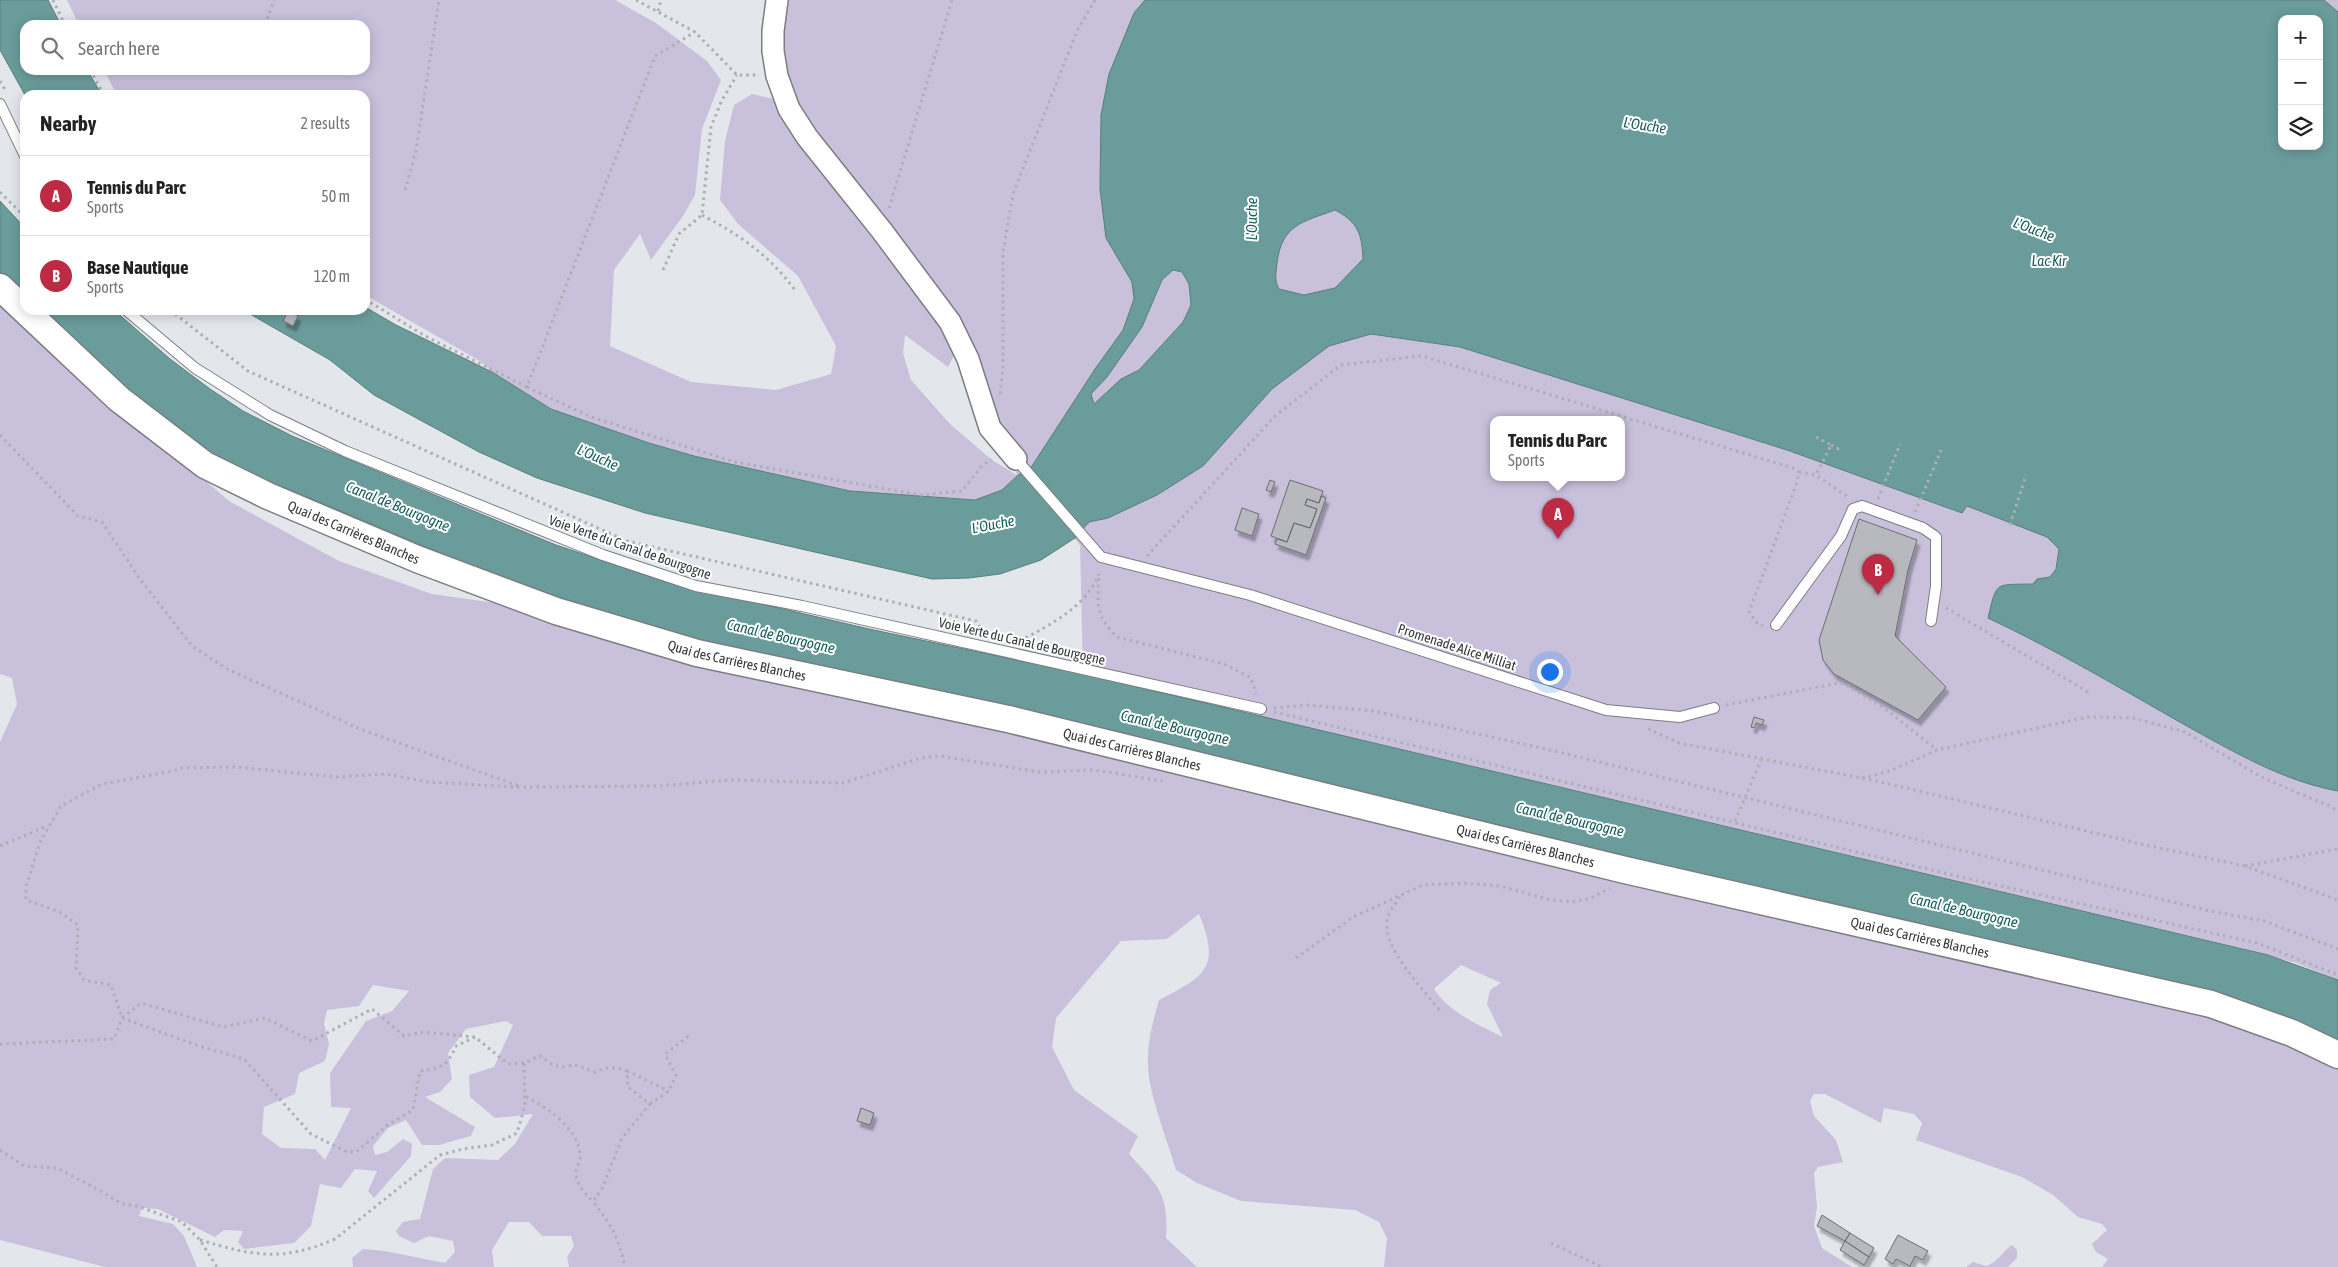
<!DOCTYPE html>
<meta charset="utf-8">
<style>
:root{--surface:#fff;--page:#f2f2f2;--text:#222;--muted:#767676;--line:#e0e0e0;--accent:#bc2b43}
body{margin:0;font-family:"Asap Condensed",sans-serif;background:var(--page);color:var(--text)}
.controls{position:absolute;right:15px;top:15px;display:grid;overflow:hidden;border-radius:10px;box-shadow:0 2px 12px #0003}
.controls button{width:45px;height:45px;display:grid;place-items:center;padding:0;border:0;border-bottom:1px solid var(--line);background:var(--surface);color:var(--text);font:25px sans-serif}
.you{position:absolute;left:1549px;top:671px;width:18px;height:18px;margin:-12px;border:4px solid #fff;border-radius:50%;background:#1a73e8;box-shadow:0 0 0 8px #1a73e833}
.badge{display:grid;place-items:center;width:32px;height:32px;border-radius:50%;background:var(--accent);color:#fff;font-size:16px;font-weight:700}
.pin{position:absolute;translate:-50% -41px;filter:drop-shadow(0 1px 2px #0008)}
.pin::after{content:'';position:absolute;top:26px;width:18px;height:15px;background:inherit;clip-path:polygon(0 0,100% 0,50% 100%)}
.popup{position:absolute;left:1490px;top:416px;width:135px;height:65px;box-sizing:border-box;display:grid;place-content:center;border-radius:10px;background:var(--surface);filter:drop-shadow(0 1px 4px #0005);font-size:16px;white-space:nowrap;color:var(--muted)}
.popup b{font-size:19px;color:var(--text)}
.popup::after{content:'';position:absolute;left:50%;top:100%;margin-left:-10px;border:10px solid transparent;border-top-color:var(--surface)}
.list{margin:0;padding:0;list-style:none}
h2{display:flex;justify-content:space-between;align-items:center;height:65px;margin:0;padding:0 20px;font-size:21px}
h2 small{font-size:16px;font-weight:400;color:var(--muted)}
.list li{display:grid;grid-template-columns:32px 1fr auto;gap:15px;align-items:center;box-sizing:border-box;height:80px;padding:0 20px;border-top:1px solid var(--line)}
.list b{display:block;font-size:19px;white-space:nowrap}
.list p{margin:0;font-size:16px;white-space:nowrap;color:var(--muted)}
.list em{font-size:16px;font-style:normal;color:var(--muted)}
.icon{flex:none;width:28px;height:28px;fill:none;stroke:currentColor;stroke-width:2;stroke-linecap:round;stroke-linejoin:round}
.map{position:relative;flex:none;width:2338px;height:1267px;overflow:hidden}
.search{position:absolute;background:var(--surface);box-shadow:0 2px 12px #0003;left:20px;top:20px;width:350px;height:55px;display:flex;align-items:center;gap:12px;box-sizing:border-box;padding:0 18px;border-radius:15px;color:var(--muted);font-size:19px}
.panel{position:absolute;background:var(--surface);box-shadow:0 2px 12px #0003;left:20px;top:90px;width:350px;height:225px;border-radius:15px}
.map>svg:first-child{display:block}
.green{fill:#c9c1dc;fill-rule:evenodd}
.water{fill:#6a9c9b;stroke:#5a7e7e;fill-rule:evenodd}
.building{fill:#b7b9be;stroke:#6c6d72;filter:url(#shadow)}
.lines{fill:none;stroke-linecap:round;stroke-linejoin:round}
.service-casing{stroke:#7a7e82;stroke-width:12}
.minor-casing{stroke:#7a7e82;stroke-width:24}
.tertiary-casing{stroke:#7a7e82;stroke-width:29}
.path{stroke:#acb0b4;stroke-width:3;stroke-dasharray:2.5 4;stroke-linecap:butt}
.service{stroke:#fff;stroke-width:10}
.minor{stroke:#fff;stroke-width:21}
.tertiary{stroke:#fff;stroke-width:26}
.labels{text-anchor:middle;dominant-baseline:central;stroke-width:4;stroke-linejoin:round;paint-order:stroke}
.street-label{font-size:14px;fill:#363839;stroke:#fff}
.water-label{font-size:15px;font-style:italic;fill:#175e5d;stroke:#fff}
</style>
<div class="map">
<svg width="2338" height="1267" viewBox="0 0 2338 1267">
<defs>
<filter id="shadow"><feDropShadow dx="3" dy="5.5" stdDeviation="1" flood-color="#0004"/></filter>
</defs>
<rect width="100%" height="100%" fill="#e3e7ec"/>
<!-- green -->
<path class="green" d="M67,0H615L656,23L707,61L721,80L702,129L695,195L683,216L651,260L640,234L614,270L610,346L691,382L776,390L831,374L836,346L798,276L738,224L720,200L725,141L734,105L752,94L774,99L832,187L945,331L954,355L948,367L905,335L903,353L911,380L950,424L992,460L1017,475L969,344L802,119L783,72L784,0H2338V980L2296,963L2241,948L1083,674L1080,545L1018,475L1002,490L975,500L850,491L694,456L649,443L551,409L492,372L480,361L365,295V95H117L104,70H365V25H79ZM2282,19H2319V146H2282ZM1494,420H1622V478H1494Z
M0,304L229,501L339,561L432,594L496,603L1052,720L2198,991L2338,1045V1267H2102L2108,1259L2096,1252L2092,1244L2107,1230L2102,1224L2078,1217L2053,1195L2022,1177L1916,1140L1922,1123L1914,1114L1884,1108L1881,1123L1825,1094H1814L1810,1101L1814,1116L1836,1140L1843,1162L1818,1167L1814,1173L1817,1207L1814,1226L1822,1248L1852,1267H1384L1387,1238L1379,1222L1355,1210L1241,1201L1197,1183L1176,1170C1168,1142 1148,1092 1148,1065C1147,1042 1153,1021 1159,1000C1206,976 1221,967 1199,914L1167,939L1121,941L1056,1018L1052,1047L1074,1090L1138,1136L1129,1154C1158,1186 1169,1193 1166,1238L1197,1267H569L567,1257L574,1246L571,1236H542L529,1222H509L492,1250L494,1267H353L352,1258L363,1249L385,1251L445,1263L455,1252L453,1241L429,1236L414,1243L399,1236L396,1231L403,1222L420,1219L433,1169L445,1158L498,1160L515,1144L533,1114L495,1118L470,1097L469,1075L494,1067L513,1025L506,1021L466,1029L448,1053L452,1079L440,1092L425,1097L475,1127L471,1136L439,1145H422L406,1120L388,1128L373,1146L375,1155L387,1152L403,1139L412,1144L411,1156L374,1198L368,1191L377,1171L355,1169L341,1188L320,1184L311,1226L294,1243L244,1249L238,1242L243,1231L224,1230L215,1237L158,1209L142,1208L139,1216L173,1224L184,1236L197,1267H105L0,1240V742L17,704L12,678L0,674ZM1461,965L1501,983L1490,990L1487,1004L1503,1037C1477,1024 1450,1013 1434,989ZM373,985L409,991L392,1011L366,1021L330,1073L331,1107L351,1108L325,1160L315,1149L281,1148L262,1134L264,1107L295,1094L299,1073L325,1061L329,1044L324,1024L327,1010L359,1006Z
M2012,1245L2017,1250V1258L2008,1267H1966L1973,1262L1986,1266C1999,1262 2001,1252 2012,1245Z"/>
<!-- water -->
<path class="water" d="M0,0H48L61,25H25V70H87L102,95H25L0,50Z
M1145,0H2324L2338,12V791C2283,781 2234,752 2185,725C2120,688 2056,650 1988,618C1997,580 1995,585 2033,584L2037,579L2050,577L2056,569L2059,549L2047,537L1967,506L1962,513L1787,450L1460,347L1371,334L1329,346L1272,389L1203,466L1157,495L1108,518L1089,522L1075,538L1041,560L1000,574L969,578L932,579L645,513L537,478L479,452L374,395L330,360L243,310H365V307L396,325L492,372L551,409L649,443L694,456L850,491L975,500L1002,490L1018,475L1030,469L1095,369L1123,330L1134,299L1132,282L1106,238L1100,189L1101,115L1109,74L1134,13ZM2282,19H2319V146H2282ZM1335,210C1358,222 1362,234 1363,259L1335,288L1304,295L1279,289C1274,280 1276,273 1277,263C1282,224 1303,222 1335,210ZM1173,270L1182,272L1189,284L1191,305L1183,322L1139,370L1121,379L1094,404L1091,394L1107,377L1142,327L1162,280Z
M0,201L25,228V295L0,272Z
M40,310H114L170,359L210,389L243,411L292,436L556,545L663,581L869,629L1083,674L2268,955L2338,980V1045L2198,991L1052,720L683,642L467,564L259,477L188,441L169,428Z"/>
<!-- building -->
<path class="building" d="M288,311L298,316L293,326L283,321Z
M1270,480L1275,482L1271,492L1266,490Z
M1290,480L1323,491L1319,503L1307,499L1305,505L1317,509L1310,528L1294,523L1287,542L1271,536Z
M1321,496L1326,498L1306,555L1275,544L1277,539L1287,542L1294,523L1310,528L1317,509L1305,505L1307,499L1319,503Z
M1242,508L1259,514L1252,536L1235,530Z
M1859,519L1917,540L1908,570L1895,636L1946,687L1918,720L1834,674L1823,660L1819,640Z
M1754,717L1764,720L1762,725L1756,723L1754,728L1751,727Z
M861,1108L874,1113L870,1125L857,1121Z
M1822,1215L1850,1233L1845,1241L1817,1226Z
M1850,1233L1874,1248L1869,1257L1845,1241Z
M1898,1235L1928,1251L1923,1260L1915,1256L1910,1266L1896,1259L1893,1264L1885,1259Z
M1845,1241L1869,1257L1864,1265L1840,1250Z"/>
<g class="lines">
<defs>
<path id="service" d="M0,104L25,156
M126,310L195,368L270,415L345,451L603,555L696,586L802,606L1261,709
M1016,459L1101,557L1250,595L1606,710L1680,717L1714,708
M1776,625L1841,536L1853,509L1862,506L1923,528L1936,537V586L1931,621"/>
<path id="minor" d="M777,0L773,31V51L777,76L789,109L807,137L882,231L950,322L968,359L990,428L1016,459"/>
<g id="tertiary">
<path id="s1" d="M0,287L119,399L205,465L268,496L417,559L556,611L697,653L1008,719L1625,870L2211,1004L2292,1033L2338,1055"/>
</g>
</defs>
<!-- service casing -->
<use href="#service" class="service-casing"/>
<!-- minor casing -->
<use href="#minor" class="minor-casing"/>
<!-- tertiary casing -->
<use href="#tertiary" class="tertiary-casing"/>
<!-- path -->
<path class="path" d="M53,0L65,25
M636,0L695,32L737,75H759
M658,11L661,0
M265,25L274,0
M90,70L104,95
M0,81L6,91
M405,190L416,150L439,0
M0,192L25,217
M889,208L952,0
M702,215C741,236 768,254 795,290
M663,270L679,234L702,215L711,127L722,100L737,75
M365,299L425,336L527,387L655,56L695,32
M170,310L248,371L627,541L976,621L984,633
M527,387L591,417L735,462L921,495L962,491L981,467L991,459
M1000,394L1003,368V252L1013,194L1077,31L1095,0
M0,435L78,516L102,522L140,579L192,646L227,669L360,729L519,786
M1816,437L1831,445L1816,475
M1831,445L1842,451
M1799,472L1816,475L1848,497
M1878,499L1900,444
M1915,512L1942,448
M2010,525L2026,475
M1147,556L1275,416L1341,365L1422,356L1793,468L1799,472L1796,485L1749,612L1757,623L1763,626
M1099,578C1097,605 1096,617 1117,637L1224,664L1251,678L1256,694
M1946,608L2088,692
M1020,641C1051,624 1085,608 1099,574
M1726,705L1839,683L1845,684L1884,708L1937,750
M1274,708L1307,705L1374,711L1546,749L2210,911L2264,921L2338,949
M1274,712L1965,878L2257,943L2338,975
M1648,729L1679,743L1872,780L2150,846L2245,866L2338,900
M1862,778L1887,772L1937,750L2019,732L2088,717L2133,718L2185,732L2265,779L2332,807L2338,812
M1735,821L1761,760
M0,846L47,826
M2245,866L2338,849
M1400,897C1396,903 1390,910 1388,917C1378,945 1426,992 1442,1013
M1296,958L1353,917L1423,885L1463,883L1500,886L1551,900L1571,902L1589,899L1610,888
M475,1037L423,1032L404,1036L372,1009L312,1041L265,1018L223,1027L141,1003L122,1018L111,985L84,980L76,968L78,925L60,912L26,900V887L40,842L61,806L102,784L173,771L181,768L236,767L337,777L386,774L428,782L517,787L658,786L730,780L843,783L921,758L940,756L1039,772L1095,770L1162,781
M0,1044L114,1039L122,1018L202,1047L244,1059L311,1134L347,1152H356L389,1124L413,1110L420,1071C441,1068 447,1067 456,1046L475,1037L508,1064L524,1063L540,1056L553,1065L562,1067L575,1065L595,1072C606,1067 615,1066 627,1071L628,1087L650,1104L622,1138L602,1189L593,1202C611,1224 619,1239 625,1267
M627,1071L669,1091
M526,1097C548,1108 580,1129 580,1157C580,1163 576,1167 576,1172C576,1185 586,1194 593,1202
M650,1104L669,1091L676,1075L665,1054L690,1035
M0,1150L24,1166L57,1168L97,1189L122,1204L137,1206L182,1222L200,1240L217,1267
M200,1240C254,1256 282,1262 335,1239L440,1155L463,1149L492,1145L517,1133L525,1105L524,1063
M1551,1243L1602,1267"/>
<!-- service -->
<use href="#service" class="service"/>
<!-- minor -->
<use href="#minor" class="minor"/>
<!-- tertiary -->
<use href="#tertiary" class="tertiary"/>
</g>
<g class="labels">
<!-- street labels -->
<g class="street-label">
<text stroke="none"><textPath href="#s1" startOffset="435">Quai des Carrières Blanches</textPath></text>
<text transform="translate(630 547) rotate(19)">Voie Verte du Canal de Bourgogne</text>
<text transform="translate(1022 641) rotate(13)">Voie Verte du Canal de Bourgogne</text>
<text transform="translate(1457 647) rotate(18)">Promenade Alice Milliat</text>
<text stroke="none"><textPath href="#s1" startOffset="840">Quai des Carrières Blanches</textPath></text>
<text stroke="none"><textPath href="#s1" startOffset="1245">Quai des Carrières Blanches</textPath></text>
<text stroke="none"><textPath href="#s1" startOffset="1650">Quai des Carrières Blanches</textPath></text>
<text stroke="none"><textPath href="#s1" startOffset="2055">Quai des Carrières Blanches</textPath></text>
</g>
<!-- water labels -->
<g class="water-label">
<text transform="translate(1645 125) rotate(9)">L'Ouche</text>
<text transform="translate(1251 219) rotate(-90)">L'Ouche</text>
<text transform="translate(2034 229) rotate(21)">L'Ouche</text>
<text x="2049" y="260">Lac Kir</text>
<text transform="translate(598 457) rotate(24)">L'Ouche</text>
<text transform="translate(398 506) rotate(22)">Canal de Bourgogne</text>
<text transform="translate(993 524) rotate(-11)">L'Ouche</text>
<text transform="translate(781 636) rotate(13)">Canal de Bourgogne</text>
<text transform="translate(1175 727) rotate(13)">Canal de Bourgogne</text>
<text transform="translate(1570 819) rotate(13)">Canal de Bourgogne</text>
<text transform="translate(1964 910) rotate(13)">Canal de Bourgogne</text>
</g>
</g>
</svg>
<div class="controls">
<button>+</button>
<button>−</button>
<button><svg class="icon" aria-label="layers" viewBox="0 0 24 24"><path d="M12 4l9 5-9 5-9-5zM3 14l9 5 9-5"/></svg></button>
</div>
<div class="you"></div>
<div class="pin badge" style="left:1558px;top:539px">A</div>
<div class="popup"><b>Tennis du Parc</b>Sports</div>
<div class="pin badge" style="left:1878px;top:595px">B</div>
<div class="search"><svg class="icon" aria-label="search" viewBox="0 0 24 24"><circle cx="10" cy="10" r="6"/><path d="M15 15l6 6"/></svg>Search here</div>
<section class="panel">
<h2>Nearby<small>2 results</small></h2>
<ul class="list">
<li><span class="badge">A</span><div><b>Tennis du Parc</b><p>Sports</p></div><em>50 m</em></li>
<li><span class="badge">B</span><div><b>Base Nautique</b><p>Sports</p></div><em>120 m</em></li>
</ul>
</section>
</div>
